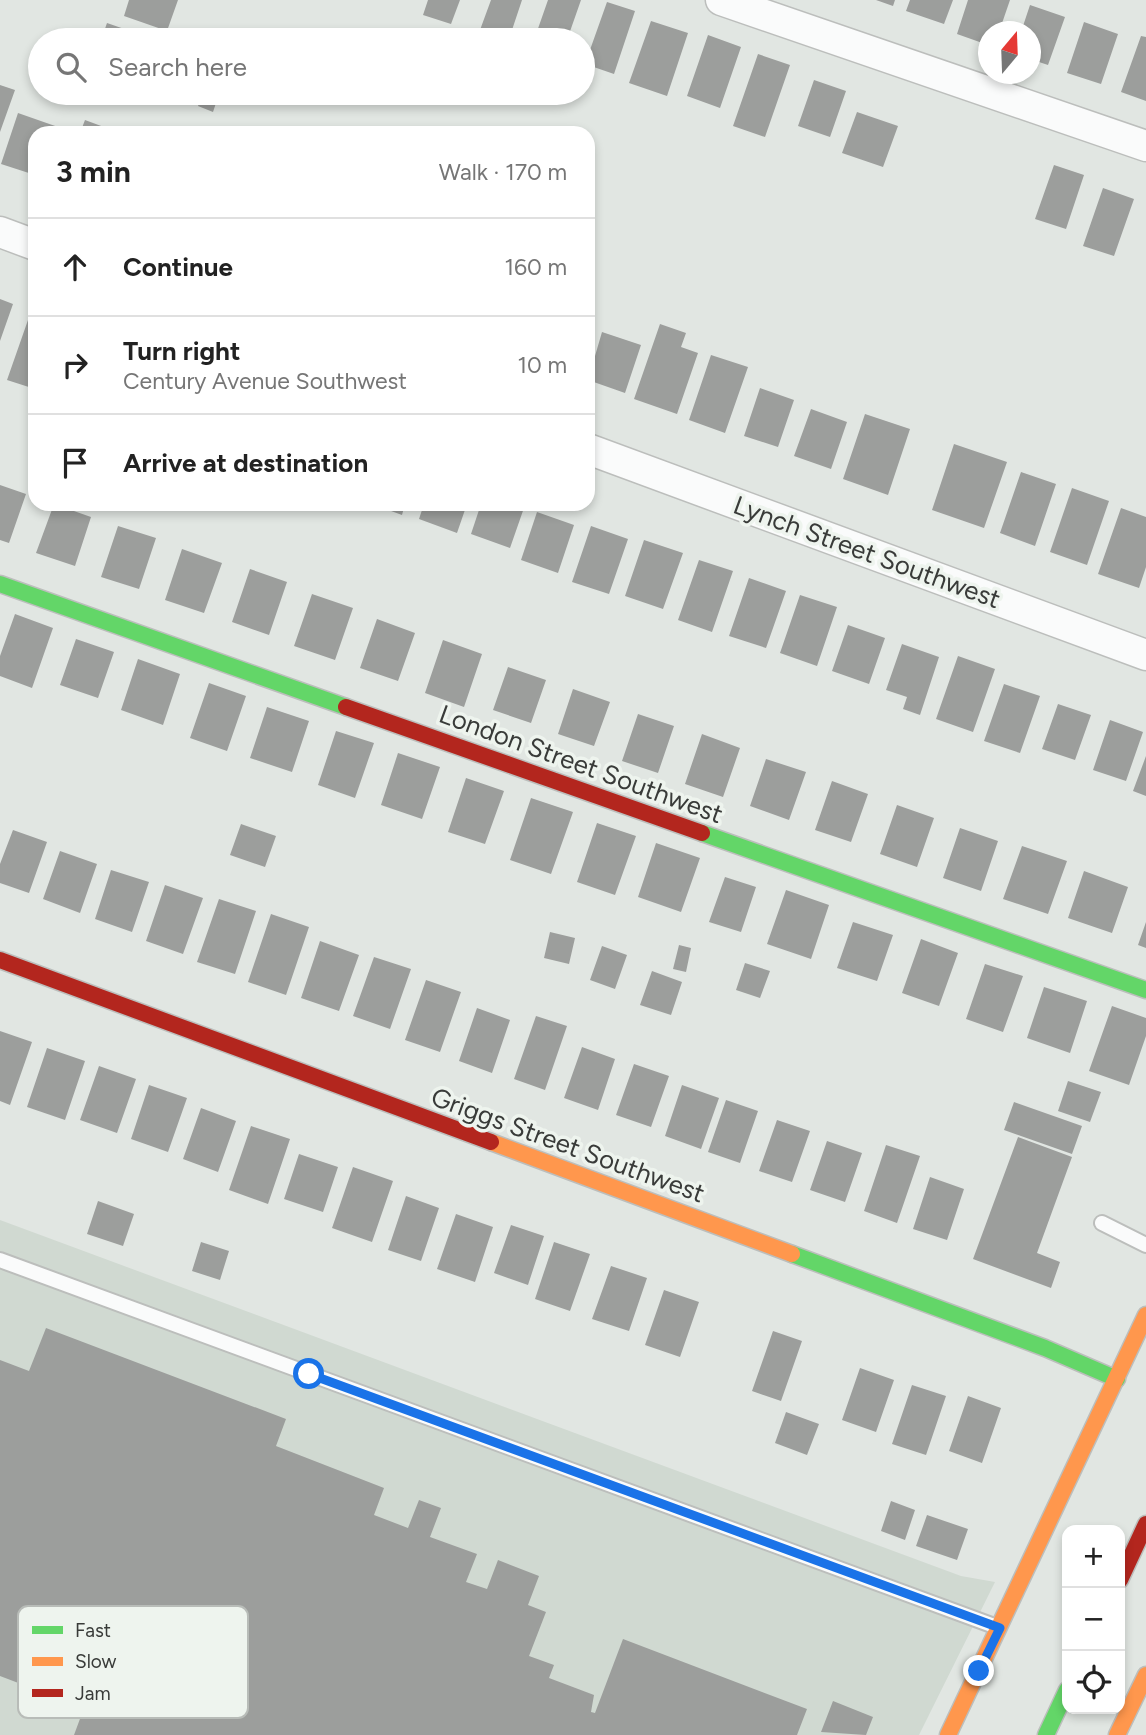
<!DOCTYPE html>
<meta charset="utf-8">
<style>
:root{--surface:#fff;--page:#f6f6f6;--text:#222;--muted:#767676;--line:#e0e0e0}
body{margin:0;font-family:Figtree,sans-serif;background:var(--page);color:var(--text)}
.controls{position:absolute;right:21px;bottom:21px;display:grid;overflow:hidden;border-radius:14px;box-shadow:0 4px 10px #0003}
.controls button{width:63px;height:63px;display:grid;place-items:center;padding:0;border:0;border-bottom:2px solid var(--line);background:var(--surface);color:var(--text);font:35px sans-serif}
.compass{position:absolute;left:978px;top:21px;width:63px;height:63px;border-radius:50%;background:var(--surface);box-shadow:0 4px 10px #0003;rotate:19deg}
.stop{position:absolute;width:21px;height:21px;margin:-16px;border:5px solid #1a73e8;border-radius:50%;background:#fff}
.stop.end{background:#1a73e8;border-color:#fff;box-shadow:0 2px 7px #0008}
.list{margin:0;padding:0;list-style:none}
h2{display:flex;justify-content:space-between;align-items:center;height:91px;margin:0;padding:0 28px;font-size:30px}
h2 small{font-size:23px;font-weight:400;color:var(--muted)}
.list li{display:grid;grid-template-columns:46px 1fr auto;gap:21px;align-items:center;box-sizing:border-box;height:98px;padding:0 28px;border-top:2px solid var(--line)}
.list b{display:block;font-size:26px;white-space:nowrap}
.list p{margin:0;font-size:23px;white-space:nowrap;color:var(--muted)}
.list em{font-size:23px;font-style:normal;color:var(--muted)}
.icon{flex:none;width:38px;height:38px;fill:none;stroke:currentColor;stroke-width:2;stroke-linecap:round;stroke-linejoin:round}
.map{position:relative;flex:none;width:1146px;height:1735px;overflow:hidden}
.search{position:absolute;background:var(--surface);box-shadow:0 4px 10px #0003;left:28px;top:28px;width:567px;height:77px;display:flex;align-items:center;gap:18px;box-sizing:border-box;padding:0 24px;border-radius:38px;color:var(--muted);font-size:26px}
.panel{position:absolute;background:var(--surface);box-shadow:0 4px 10px #0003;left:28px;top:126px;width:567px;height:385px;border-radius:21px}
.map>svg:first-child{display:block}
.built{fill:#d0d9d1}
.building{fill:#9c9e9c}
.lines{fill:none;stroke-linecap:round;stroke-linejoin:round}
.lane-casing{stroke:#bcbebc;stroke-width:18}
.street-casing{stroke:#bcbebc;stroke-width:33}
.fast-casing{stroke:#bcbebc;stroke-width:19}
.slow-casing{stroke:#bcbebc;stroke-width:19}
.jam-casing{stroke:#bcbebc;stroke-width:19}
.lane{stroke:#fafbfb;stroke-width:14}
.street{stroke:#fafbfb;stroke-width:30}
.fast{stroke:#63d668;stroke-width:16}
.slow{stroke:#ff974d;stroke-width:16}
.jam{stroke:#b3261e;stroke-width:16}
.route{stroke:#1a73e8;stroke-width:9}
.labels{text-anchor:middle;dominant-baseline:central;stroke-width:7;stroke-linejoin:round;paint-order:stroke}
.street-label{font-size:26px;fill:#393b39;stroke:#eef4ee}
.key{fill:#eef4ee;stroke:#b8bcb8;stroke-width:2}
.key-label{font-size:19px;fill:#393b39}
</style>
<div class="map">
<svg width="1146" height="1735" viewBox="0 0 1146 1735">
<rect width="100%" height="100%" fill="#e1e6e2"/>
<!-- built -->
<path class="built" d="M0,1220L961,1576L995,1582L919,1735H0Z"/>
<!-- building -->
<path class="building" d="M129,0H178L167,31L124,16Z
M428,0H460L451,24L423,15Z
M491,0H522L509,39L480,30Z
M548,0H581L567,40H534Z
M876,0H895L893,6Z
M910,0H953L944,24L906,11Z
M968,0H1010L999,32H988V45L957,34Z
M607,2L635,11L614,74L585,64Z
M1030,5L1065,17L1048,65L1030,59V32H1021Z
M651,21L688,33L667,96L629,83Z
M1084,22L1118,34L1101,84L1067,73Z
M107,23L156,40H101Z
M708,35L741,47L720,108L687,96Z
M1141,36L1146,37V101L1121,92Z
M758,54L790,65L765,137L733,126Z
M814,80L846,91L830,137L798,126Z
M0,85L15,90L0,132Z
M201,98L216,103L213,112L198,106Z
M857,112L898,126L883,167L842,153Z
M18,113L58,127L56,133H35V175L1,164Z
M85,120L120,133H80Z
M1054,165L1084,175L1066,229L1035,219Z
M1103,188L1134,199L1114,256L1083,246Z
M0,299L13,304L0,341Z
M28,320L35,323V389L7,380Z
M660,324L686,333L681,347L698,353L677,414L634,399Z
M602,332L641,345L625,393L588,380Z
M711,355L748,367L725,433L689,420Z
M760,388L794,400L778,447L744,436Z
M811,409L847,422L831,469L794,456Z
M865,414L910,429L888,495L843,479Z
M954,444L1007,462L984,528L932,510Z
M1021,472L1056,484L1035,546L1000,533Z
M0,485L26,494L9,543L0,540Z
M1072,488L1109,501L1087,565L1050,552Z
M54,504L91,517L75,566L36,553Z
M372,504H405L402,515Z
M424,504H467L457,533L419,519Z
M481,504L525,505L510,548L471,534Z
M1121,508L1146,517V567L1139,588L1098,574Z
M537,512L574,525L558,573L521,560Z
M118,526L156,538L139,589L101,577Z
M591,526L628,539L609,594L572,582Z
M644,540L683,553L663,609L625,596Z
M182,549L222,563L204,613L165,600Z
M699,560L733,571L712,632L678,620Z
M250,569L287,582L269,635L232,622Z
M749,578L786,591L766,648L729,636Z
M312,594L353,608L335,660L294,646Z
M800,595L837,607L817,666L780,653Z
M15,614L53,628L32,688L0,676V656Z
M377,619L415,633L398,681L360,668Z
M848,625L885,638L869,684L832,671Z
M76,639L114,652L98,698L60,685Z
M443,640L482,654L464,707L425,693Z
M902,644L939,657L920,715L903,709L907,697L886,690Z
M958,656L995,669L973,732L936,719Z
M138,659L180,674L163,725L121,710Z
M508,667L546,680L531,723L493,710Z
M209,683L246,696L227,751L190,738Z
M1004,684L1040,696L1020,753L984,741Z
M573,689L610,702L594,746L558,734Z
M1058,704L1091,715L1075,760L1042,749Z
M267,707L309,721L292,772L250,758Z
M638,714L674,726L658,773L622,761Z
M1110,720L1143,732L1126,781L1093,770Z
M336,731L374,743L355,798L318,785Z
M702,734L740,748L723,797L685,784Z
M398,753L440,767L422,819L381,805Z
M1146,756V796L1133,791Z
M766,759L806,772L789,820L750,806Z
M466,778L504,791L485,844L448,832Z
M832,781L868,794L851,842L815,830Z
M531,798L573,812L551,874L510,860Z
M897,805L934,818L917,867L880,854Z
M597,823L636,836L615,895L577,882Z
M241,824L276,836L265,867L230,855Z
M960,828L998,841L981,891L943,878Z
M13,830L47,842L29,893L0,883V864Z
M656,843L700,858L681,912L638,897Z
M1022,846L1067,861L1048,914L1003,899Z
M60,851L97,864L80,913L43,899Z
M111,870L149,882L132,932L95,919Z
M1084,871L1128,887L1112,933L1068,918Z
M725,877L756,887L741,932L709,922Z
M165,885L203,898L183,954L146,941Z
M786,890L829,905L811,959L767,944Z
M219,899L256,911L235,974L197,962Z
M271,914L309,927L286,995L248,982Z
M853,922L893,935L877,981L837,968Z
M1146,922V948L1138,945Z
M550,932L575,938L569,964L544,958Z
M921,939L958,953L939,1006L902,993Z
M320,941L359,955L339,1011L301,998Z
M679,945L691,948L686,972L673,969Z
M602,946L627,955L615,989L590,980Z
M374,957L411,969L390,1029L353,1016Z
M745,963L770,971L760,998L736,990Z
M985,964L1023,976L1003,1032L966,1019Z
M652,971L682,982L671,1015L640,1005Z
M426,980L461,992L440,1052L405,1040Z
M1044,987L1087,1001L1070,1053L1027,1038Z
M1112,1006L1146,1018V1036L1129,1085L1089,1071Z
M477,1008L510,1020L492,1073L459,1061Z
M536,1016L567,1026L545,1090L514,1079Z
M0,1031L32,1042L10,1105L0,1101Z
M582,1047L615,1059L598,1110L564,1098Z
M47,1048L85,1061L65,1120L27,1107Z
M634,1064L669,1076L651,1127L616,1115Z
M99,1066L136,1079L117,1133L80,1120Z
M1068,1081L1101,1092L1090,1122L1058,1111Z
M149,1085L187,1098L168,1152L131,1139Z
M682,1085L719,1098L701,1149L665,1136Z
M726,1100L758,1111L740,1163L708,1152Z
M1014,1102L1082,1126L1072,1154L1004,1130Z
M201,1108L236,1121L218,1172L183,1159Z
M777,1120L810,1131L792,1182L759,1171Z
M251,1126L290,1139L268,1204L229,1190Z
M1018,1137L1072,1157L1037,1253L1060,1262L1051,1288L973,1259Z
M827,1141L862,1153L845,1202L810,1190Z
M886,1145L920,1156L897,1223L864,1211Z
M299,1154L338,1167L323,1212L284,1199Z
M353,1167L393,1181L372,1242L332,1228Z
M930,1177L964,1189L947,1240L913,1229Z
M406,1196L439,1208L421,1261L388,1250Z
M98,1201L134,1214L123,1246L87,1234Z
M456,1214L493,1227L475,1282L437,1269Z
M511,1225L544,1236L528,1285L494,1273Z
M201,1242L229,1251L220,1280L192,1271Z
M554,1242L590,1254L570,1311L535,1299Z
M611,1266L647,1278L629,1331L592,1319Z
M664,1290L699,1302L680,1357L645,1345Z
M46,1328L286,1419L276,1446L384,1488L374,1515L408,1528L419,1500L441,1508L430,1537L477,1554L466,1582L487,1589L498,1560L539,1576L528,1605L546,1612L529,1656L554,1665L549,1678L594,1695L591,1712L595,1713L623,1639L807,1709L797,1735H74L84,1708L0,1676V1360L29,1371Z
M773,1331L802,1341L781,1401L752,1391Z
M860,1368L894,1380L876,1432L842,1420Z
M912,1385L946,1396L926,1455L892,1444Z
M968,1396L1001,1408L982,1463L949,1451Z
M786,1412L819,1424L807,1455L775,1443Z
M891,1501L915,1510L905,1540L881,1531Z
M927,1515L968,1529L957,1560L916,1546Z
M833,1701L873,1717L866,1735L821,1732Z"/>
<g class="lines">
<defs>
<path id="lane" d="M1102,1223L1146,1245
M0,1260L997,1627"/>
<path id="street" d="M721,0L1146,146
M0,232L35,245
M588,449L1146,655"/>
<path id="fast" d="M0,584L346,707
M702,833L1146,990
M792,1254L1045,1348L1117,1379
M1046,1735L1067,1690"/>
<path id="slow" d="M491,1142L792,1254
M948,1735L1146,1315
M1117,1735L1146,1675"/>
<path id="jam" d="M346,707L702,833
M0,960L491,1142
M1120,1580L1146,1524"/>
</defs>
<!-- lane casing -->
<use href="#lane" class="lane-casing"/>
<!-- street casing -->
<use href="#street" class="street-casing"/>
<!-- fast casing -->
<use href="#fast" class="fast-casing"/>
<!-- slow casing -->
<use href="#slow" class="slow-casing"/>
<!-- jam casing -->
<use href="#jam" class="jam-casing"/>
<!-- lane -->
<use href="#lane" class="lane"/>
<!-- street -->
<use href="#street" class="street"/>
<!-- fast -->
<use href="#fast" class="fast"/>
<!-- slow -->
<use href="#slow" class="slow"/>
<!-- jam -->
<use href="#jam" class="jam"/>
</g>
<g class="lines">
<!-- route -->
<path class="route" d="M309,1374L1000,1628L979,1671"/>
</g>
<g class="labels">
<!-- street labels -->
<g class="street-label">
<text transform="translate(867 552) rotate(20)">Lynch Street Southwest</text>
<text transform="translate(581 764) rotate(20)">London Street Southwest</text>
<text transform="translate(568 1145) rotate(20)">Griggs Street Southwest</text>
</g>
</g>
<!-- legend -->
<rect x="18" y="1606" width="230" height="112" rx="10" class="key"/>
<rect x="32" y="1626" width="31" height="8" fill="#63d668"/>
<rect x="32" y="1657" width="31" height="9" fill="#ff974d"/>
<rect x="32" y="1689" width="31" height="8" fill="#b3261e"/>
<g class="key-label">
<text x="75" y="1637">Fast</text>
<text x="75" y="1668">Slow</text>
<text x="75" y="1700">Jam</text>
</g>
</svg>
<div class="controls">
<button>+</button>
<button>−</button>
<button><svg class="icon" aria-label="locate" viewBox="0 0 24 24"><circle cx="12" cy="12" r="6"/><path d="M12 2v4M12 18v4M2 12h4M18 12h4"/></svg></button>
</div>
<svg class="compass" viewBox="-18 -18 36 36"><path d="M0-13l5 13h-10z" fill="#e53935"/><path d="M0 13l5-13h-10z" fill="#767676"/></svg>
<div class="stop" style="left:309px;top:1374px"></div>
<div class="stop end" style="left:979px;top:1671px"></div>
<div class="search"><svg class="icon" aria-label="search" viewBox="0 0 24 24"><circle cx="10" cy="10" r="6"/><path d="M15 15l6 6"/></svg>Search here</div>
<section class="panel">
<h2>3 min<small>Walk · 170 m</small></h2>
<ul class="list">
<li><svg class="icon" aria-label="ahead" viewBox="0 0 24 24"><path d="M12 20V5M6 11l6-6 6 6"/></svg><div><b>Continue</b></div><em>160 m</em></li>
<li><svg class="icon" aria-label="right" viewBox="0 0 24 24"><path d="M7 20v-9h11M14 6l5 5-5 5"/></svg><div><b>Turn right</b><p>Century Avenue Southwest</p></div><em>10 m</em></li>
<li><svg class="icon" aria-label="arrive" viewBox="0 0 24 24"><path d="M6 21V4h12l-3 4 3 4H6"/></svg><div><b>Arrive at destination</b></div></li>
</ul>
</section>
</div>
